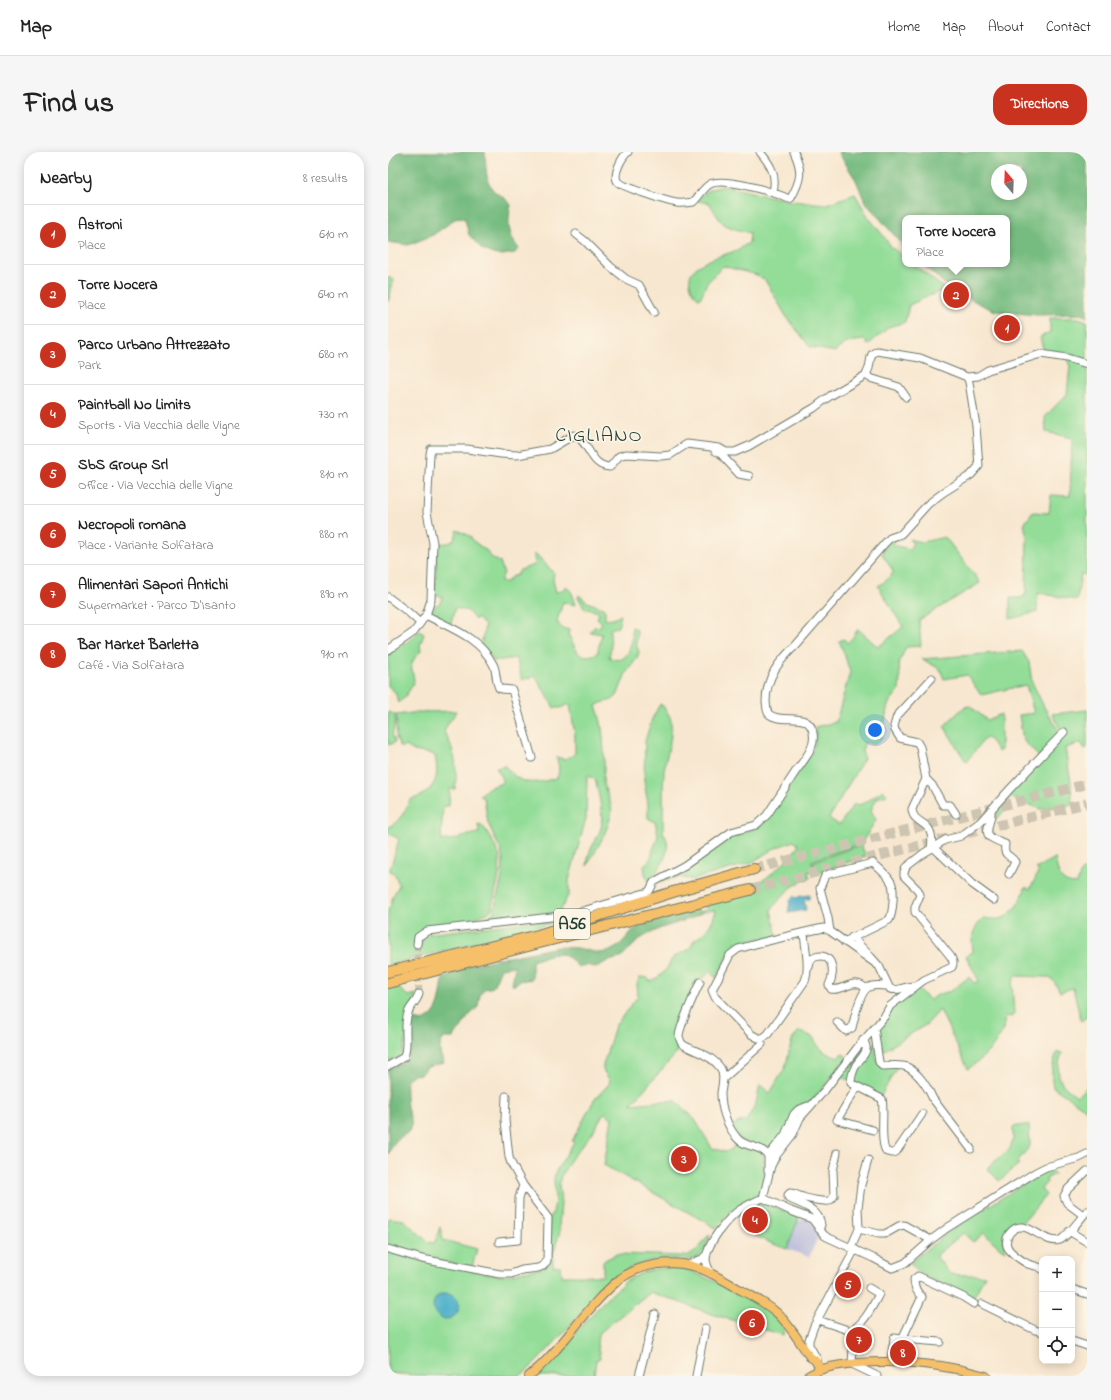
<!DOCTYPE html>
<meta charset="utf-8">
<style>
:root{--surface:#fff;--page:#f6f6f6;--text:#222;--muted:#767676;--line:#e0e0e0;--accent:#c8321e}
body{margin:0;font-family:"Indie Flower",sans-serif;background:var(--page);color:var(--text)}
.controls{position:absolute;right:12px;bottom:12px;display:grid;overflow:hidden;border-radius:8px;box-shadow:0 2px 10px #0003}
.controls button{width:36px;height:36px;display:grid;place-items:center;padding:0;border:0;border-bottom:1px solid var(--line);background:var(--surface);color:var(--text);font:20px sans-serif}
.compass{position:absolute;left:603px;top:12px;width:36px;height:36px;border-radius:50%;background:var(--surface);box-shadow:0 2px 10px #0003;rotate:341deg}
.you{position:absolute;left:487px;top:578px;width:14px;height:14px;margin:-10px;border:3px solid #fff;border-radius:50%;background:#1a73e8;box-shadow:0 0 0 6px #1a73e833}
.badge{display:grid;place-items:center;width:26px;height:26px;border-radius:50%;background:var(--accent);color:#fff;font-size:13px;font-weight:700}
.pin{position:absolute;translate:-50% -50%;border:2px solid #fff;box-shadow:0 1px 4px #0006}
.popup{position:absolute;left:514px;top:63px;width:108px;height:52px;box-sizing:border-box;display:grid;place-content:center;border-radius:8px;background:var(--surface);filter:drop-shadow(0 1px 3px #0005);font-size:13px;white-space:nowrap;color:var(--muted)}
.popup b{font-size:15px;color:var(--text)}
.popup::after{content:'';position:absolute;left:50%;top:100%;margin-left:-8px;border:8px solid transparent;border-top-color:var(--surface)}
.list{margin:0;padding:0;list-style:none}
h2{display:flex;justify-content:space-between;align-items:center;height:52px;margin:0;padding:0 16px;font-size:17px}
h2 small{font-size:13px;font-weight:400;color:var(--muted)}
.list li{display:grid;grid-template-columns:26px 1fr auto;gap:12px;align-items:center;box-sizing:border-box;height:60px;padding:0 16px;border-top:1px solid var(--line)}
.list b{display:block;font-size:15px;white-space:nowrap}
.list p{margin:0;font-size:13px;white-space:nowrap;color:var(--muted)}
.list em{font-size:13px;font-style:normal;color:var(--muted)}
.icon{flex:none;width:22px;height:22px;fill:none;stroke:currentColor;stroke-width:2;stroke-linecap:round;stroke-linejoin:round}
.map{position:relative;flex:none;width:699px;height:1224px;overflow:hidden;border-radius:16px}
header{display:flex;align-items:center;gap:24px;box-sizing:border-box;height:56px;padding:0 20px;background:var(--surface);border-bottom:1px solid var(--line)}
header strong{font-size:19px}
nav{display:flex;gap:22px;margin-inline-start:auto;font-size:14px}
.intro{display:flex;align-items:center;justify-content:space-between;box-sizing:border-box;height:96px;padding:0 24px}
h1{margin:0;font-size:28px}
.button{padding:10px 18px;border-radius:16px;background:var(--accent);color:#fff;font-size:14px;font-weight:700}
main{display:flex;gap:24px;padding:0 24px}
aside{flex:1;background:var(--surface);border-radius:16px;box-shadow:0 2px 10px #0003}
.map>svg:first-child{display:block}
.industrial{fill:#c1c2dd}
.green{fill:#93dd98;stroke:#598d66}
.forest{fill:#76bc80;stroke:#4a7c5a;fill-rule:evenodd}
.water{fill:#4aaec9;stroke:#34767e}
.lines{fill:none;stroke-linecap:round;stroke-linejoin:round}
.minor-tunnel{stroke:#cdc5b1;stroke-width:7;stroke-dasharray:7 3.5;stroke-linecap:butt}
.highway-tunnel{stroke:#cdc5b1;stroke-width:10;stroke-dasharray:10 5;stroke-linecap:butt}
.minor-casing{stroke:#6b786b;stroke-width:9}
.major-casing{stroke:#6b786b;stroke-width:10}
.highway-casing{stroke:#6b786b;stroke-width:12}
.minor{stroke:#fff;stroke-width:7}
.major{stroke:#f6c06b;stroke-width:8}
.highway{stroke:#f6c06b;stroke-width:10}
.labels{text-anchor:middle;dominant-baseline:central;stroke-width:3.5;stroke-linejoin:round;paint-order:stroke}
.shield{fill:#fcf5e5;stroke:#617469;stroke-width:1}
.shield-label{font-size:17px;font-weight:bold;fill:#1f3d34}
.quarter-label{font-size:20px;letter-spacing:1px;fill:#1f3d34;stroke:#fcf5e5}
</style>
<header>
<strong>Map</strong>
<nav><a>Home</a><a>Map</a><a>About</a><a>Contact</a></nav>
</header>
<div class="intro"><h1>Find us</h1><a class="button">Directions</a></div>
<main>
<aside>
<h2>Nearby<small>8 results</small></h2>
<ul class="list">
<li><span class="badge">1</span><div><b>Astroni</b><p>Place</p></div><em>610 m</em></li>
<li><span class="badge">2</span><div><b>Torre Nocera</b><p>Place</p></div><em>640 m</em></li>
<li><span class="badge">3</span><div><b>Parco Urbano Attrezzato</b><p>Park</p></div><em>680 m</em></li>
<li><span class="badge">4</span><div><b>Paintball No Limits</b><p>Sports · Via Vecchia delle Vigne</p></div><em>730 m</em></li>
<li><span class="badge">5</span><div><b>SbS Group Srl</b><p>Office · Via Vecchia delle Vigne</p></div><em>810 m</em></li>
<li><span class="badge">6</span><div><b>Necropoli romana</b><p>Place · Variante Solfatara</p></div><em>880 m</em></li>
<li><span class="badge">7</span><div><b>Alimentari Sapori Antichi</b><p>Supermarket · Parco D'Isanto</p></div><em>890 m</em></li>
<li><span class="badge">8</span><div><b>Bar Market Barletta</b><p>Café · Via Solfatara</p></div><em>910 m</em></li>
</ul>
</aside>
<div class="map">
<svg width="699" height="1224" viewBox="0 0 699 1224">
<rect width="100%" height="100%" fill="#fcf5e5"/>
<filter id="ink" filterUnits="userSpaceOnUse"><feTurbulence type="fractalNoise" baseFrequency=".025" numOctaves="2"/><feDisplacementMap in="SourceGraphic" scale="8" xChannelSelector="R" yChannelSelector="G"/><feConvolveMatrix kernelMatrix="1 2 1 2 8 2 1 2 1" color-interpolation-filters="sRGB"/></filter>
<filter id="wash" filterUnits="userSpaceOnUse"><feTurbulence type="fractalNoise" baseFrequency=".012" numOctaves="4" result="noise"/><feDisplacementMap in="SourceGraphic" scale="16" xChannelSelector="R" yChannelSelector="G"/><feGaussianBlur stdDeviation="0.9" result="paint"/><feColorMatrix in="noise" values="0 0 0 0 0 0 0 0 0 0 0 0 0 0 0 0 0 1.4 0 .05"/><feComposite in="paint" operator="in"/></filter>
<g filter="url(#wash)">
<rect width="100%" height="100%" fill="#f8e7d0"/>
<!-- industrial -->
<path class="industrial" d="M416,1066L424,1070L431,1083L421,1105L399,1097L410,1067L413,1069Z"/>
<!-- green -->
<path class="green" d="M336,34L403,49L438,52L467,42L481,66L494,82L503,95L517,106V112H525L557,137L521,153L517,170L501,175L480,193L477,188C463,189 457,190 447,200L422,195L398,164L377,128L369,123L335,114L319,131L312,147C306,143 303,138 302,131C298,112 331,105 344,100C350,98 355,94 361,91L362,81C352,78 338,76 332,68C328,63 325,56 321,51L309,49C318,38 322,37 336,34Z
M0,125L6,128L0,150Z
M662,166H690L699,169V423L693,422L689,448L650,441L649,460L622,467V446H633L637,443L638,439L639,386L636,372L645,360L661,361L663,343L682,344L684,286L658,280L657,265L679,242L682,214L678,205L656,201L652,185L662,180Z
M69,378L82,384L85,389L99,399L104,406L112,410L116,421L113,427V430H119L123,425L129,423L132,418L146,413L148,411L146,405L147,401L166,421L165,428L168,440L174,438L178,434L184,441L188,453L175,450L169,469C172,475 174,478 181,477L180,482L190,501C195,505 202,504 209,502L214,482L202,480V479L208,474L210,476L214,471L209,466L211,462L209,459H206L201,456L197,457L190,445L191,443L199,450L215,456L217,459V468L225,467L233,463L230,475L224,476L222,479L223,496L221,505C237,513 241,501 244,488C245,484 243,480 244,475L247,476L249,479L248,492L251,500L249,506L238,521L229,544L224,548L213,551L208,554C216,572 216,598 216,617C216,621 215,626 215,629C217,641 226,652 223,664C218,682 208,698 199,714C200,696 208,691 213,676C216,666 210,637 207,627L199,624L198,666L181,728V742L170,762L89,770L105,762L114,725L115,708L113,699L100,671L96,646L92,643L100,636L114,631V625L108,616L117,614C134,635 145,632 169,626C172,619 171,612 168,605L176,607L184,604L187,601V584L182,552L172,556H166C161,545 153,535 147,524L134,528L128,506L106,509L93,493L97,474L89,465L87,468L80,459L67,456L62,474L42,462L45,456L54,449V444L47,443L49,391C60,392 67,392 69,378Z
M512,384L514,385L513,388L508,386L505,393L522,397L525,390L522,389V387L534,390L557,385L588,425L592,431L531,468L533,494L518,495L511,511L512,527L511,538L501,551L499,557L497,569L498,580L491,589L486,593L477,590L474,598L476,606L441,666L451,673L467,651L470,653L477,651L495,638L499,643L489,646L483,658L488,668L474,691L423,709L427,718L420,720L422,726C402,733 396,742 383,758L389,785L373,788L372,786L356,790V793L342,800L328,826L322,820L314,827L307,830L287,883L290,893L294,895L243,952L287,948L306,966L324,996L338,1000L344,997L349,988C357,997 368,994 375,1001L376,1021L373,1043L348,1056L341,1061L328,1076L216,1013L224,966L217,961L215,962L205,980L183,1007L173,1024L171,1033L173,1051L171,1074L172,1079L165,1102V1114H173L174,1124H215V1110L217,1108L229,1102L300,1104C315,1098 313,1087 322,1083C319,1091 317,1100 311,1104C301,1111 286,1106 275,1107C257,1108 239,1116 225,1127C206,1142 145,1221 130,1224C119,1224 105,1224 94,1224C62,1224 31,1224 0,1221V1099L34,1109L113,1124C120,1123 126,1122 132,1120C143,1117 152,1119 161,1112L160,1111L162,1093L161,1067L165,1061L167,1048L166,1026L168,1019L186,990L184,989L206,948L221,932L222,929L215,918V913L227,874L250,844L249,832L251,826L254,825L259,826L262,829C268,828 276,821 280,815C282,813 282,809 284,807C291,798 303,802 305,789C318,781 324,773 328,758L317,759L318,752L365,740L367,737L366,734C383,724 397,710 410,695V692L405,689L385,697L363,711L310,726L306,728L293,725L272,730L314,705L344,680L360,679L374,673L381,664L424,600C427,592 429,583 427,575L448,570L462,520L455,498L451,489L456,487L459,491L465,485L470,477L490,495L515,475L490,434L499,428L505,421L504,417L494,402C499,391 500,387 512,384Z
M31,479L36,482L32,493L33,499C30,502 27,505 25,509C22,515 25,521 26,528C26,533 16,547 11,551L7,540L0,534V502L22,488Z
M634,499L641,510L644,530L656,555L672,581L651,605L635,588L631,563L646,561L638,533L593,543L579,523L556,527L552,517L534,507Z
M272,552L275,554C278,559 283,564 283,570C285,586 278,603 276,619C274,640 276,660 275,681C288,695 270,719 261,730L257,722L256,713L263,706L265,697L269,688L270,682L267,670L260,666V652L256,629L257,589L264,567Z
M582,554L599,568L613,562V598L610,600L604,590L598,585L578,610L556,574L576,555Z
M699,558V596L696,597L694,591L677,596L683,630L684,653L653,657L622,645L619,650L621,653L609,667L604,658L675,578H673L664,562Z
M69,559C64,567 59,571 56,580C67,597 70,617 67,637H62L61,654H55L53,688C67,690 78,682 91,681L90,672L94,673L103,686L112,705L111,724L103,758C98,765 86,761 84,772L38,777L27,793L34,791L36,785L40,782L187,764V765L0,813V757L2,756L5,744L11,733C9,729 8,723 5,720L2,719V718L11,687L0,681V675C11,671 18,658 22,648C25,646 28,646 31,645C49,635 51,623 47,604L44,602L26,599L18,594L12,595L8,585L9,572L8,563L32,560Z
M0,560L7,562V573L4,583L7,589L6,591L0,593Z
M473,693L478,704L429,721L425,710Z
M667,706C670,721 671,732 689,732L693,719L699,717V865L693,869L685,836L672,840L665,828L659,825L627,824L624,833L626,861L624,865L618,864C616,869 616,875 614,880C608,894 593,908 580,917L552,858L539,872L493,900L491,904L487,881L504,855L522,844L529,837L542,848L551,842L563,839L581,825L586,831L591,829L578,804L585,800C583,783 584,779 595,766C601,767 609,768 615,766C624,763 636,745 637,735L642,737L651,719L648,717Z
M3,833L11,836L20,844L28,842L15,900C12,906 6,907 0,910V835Z
M411,879L425,885C431,898 437,901 450,906L454,901L459,905L453,914L422,951L414,952L398,977L382,998L352,988L343,975L351,970L358,969L368,951L372,933L382,941L397,916L404,888Z
M486,890L489,909L509,915L493,944L464,930L470,914L482,899Z
M472,898L475,899L461,929L452,924Z
M669,900L674,901C670,911 668,925 676,934C680,938 685,941 689,944L699,935V958L665,935C662,922 665,912 669,900Z
M641,972L642,994L629,1010L631,1012L611,1029L599,1016L622,997L625,987V975Z
M662,1017L667,1022L658,1027L659,1030L653,1037L658,1043L638,1067L616,1082L615,1090L618,1099L612,1096L596,1081L585,1090L575,1081L548,1104L562,1122C574,1124 585,1122 597,1124L584,1148L534,1123L522,1111L567,1075L650,1023Z
M375,1050L411,1065L399,1097C381,1090 356,1084 351,1063Z
M0,1066L16,1068L40,1090L45,1091L47,1090L52,1075L55,1088L89,1097L84,1115L56,1110L0,1095Z
M282,1116L300,1118L351,1140L373,1152L397,1173L395,1183L330,1164L262,1140L210,1182L209,1192L212,1206L208,1208L206,1224H147L157,1215L215,1150L238,1129L256,1120L268,1117Z"/>
<!-- forest -->
<path class="forest" d="M0,0H97C98,12 97,30 106,39C112,44 118,46 123,53C119,70 120,83 131,97L127,101L114,103H108L94,97L81,83L77,67L71,65L65,68L59,73L45,83L20,93L0,90Z
M450,0H699V165L694,162L649,163L607,159L590,151L556,131L534,112H619V66H517V95L477,50L468,28ZM609,18H633V42H609Z
M305,756L311,759H317L304,766L273,776L257,784L252,787L232,806L220,809L208,815L197,813L190,815C186,811 183,806 178,804C169,798 154,806 144,809V827L131,829L127,833H124L127,814L113,816L105,835L96,837L92,843L90,855L80,865L72,877L66,883L65,886H56C49,894 52,903 56,911L39,915L34,922L25,923L19,927C17,936 18,946 19,955C20,963 26,968 22,977C19,983 15,983 10,987C5,991 3,997 0,1003V917C5,915 11,913 15,911C29,901 20,878 22,864L33,870C53,862 52,846 55,827L81,813L170,795L190,796L210,801L220,800L231,794L245,778L275,764Z"/>
<!-- water -->
<path class="water" d="M422,743L421,747H416L418,758L400,761L402,749L406,744L408,746L413,744Z
M45 1154a13 13 0 1 1 26 0a13 13 0 1 1-26 0Z"/>
</g>
<g filter="url(#ink)">
<g class="lines">
<!-- minor-tunnel -->
<path class="minor-tunnel" d="M29,792L31,842"/>
<!-- highway-tunnel -->
<path class="highway-tunnel" d="M366,717L699,632
M362,738L470,709L699,651"/>
<defs>
<path id="minor" d="M240,0C234,5 224,23 230,30C235,35 281,50 289,51C294,52 299,51 305,50C311,45 314,37 322,32C336,25 386,40 401,47L403,46C413,28 415,19 406,0
M372,0C383,13 389,23 385,40
M188,82L197,89L223,115L238,127L251,133L266,160
M478,223L482,226L511,235L518,245
M579,225L590,224L600,218L653,202L679,206L699,212
M327,299L331,300L351,322L361,324
M0,445L20,460L32,471
M38,463C62,476 91,485 105,512C109,519 107,528 111,536L114,537L124,538L144,606
M0,498L26,480L38,463L43,448L45,391L39,360L42,302L43,297H79L113,302L129,303L162,297L186,283C202,289 201,314 222,315L231,304L238,302L273,304L282,303L299,292L331,296L338,300H347L361,294L426,256L442,244L478,223L481,216L483,205L484,202L489,199L532,206L579,225L581,230L588,274L591,314L583,323L556,340L540,352L513,382L502,386L497,391L408,493C391,509 378,525 378,550C379,555 378,559 381,562C393,573 422,558 425,581C426,586 425,592 423,596C420,604 413,612 408,619C398,634 389,648 379,663L368,673L343,680L297,713L266,730L262,738L260,740L181,763L39,779L30,785L29,792
M538,627L544,633L555,653H562L568,662
M603,658C605,668 595,679 602,685C606,688 612,690 617,692C615,705 622,702 627,710L621,722
M545,695L584,732L606,748
M543,696C548,666 525,675 524,657L538,627L532,595L529,590L512,586L507,578L506,574L509,564L544,526
M442,779L440,766L432,736L437,724L441,722L485,711C491,716 500,724 503,730C507,737 505,762 501,768L456,790
M416,781C417,795 422,815 417,829L380,882L375,886H370L363,882L327,845L324,838L342,803L350,797L371,791L426,778L436,776L442,779L491,814
M464,785L483,805L491,814L502,837C511,840 518,833 528,834
M421,815L423,807C443,796 449,818 441,833L443,837C456,840 466,824 478,837
M312,830C307,841 292,873 291,884C291,885 293,890 293,890C295,894 302,896 306,898C316,902 327,907 333,917C337,925 334,933 333,941C333,957 339,974 349,986C358,997 373,992 380,1004
M449,870L458,879L464,876C466,867 472,839 481,835C486,832 494,834 500,834
M486,876L491,910L494,914C501,914 512,912 519,915C530,920 541,937 545,947L583,997
M475,888C483,899 474,904 468,913C465,919 463,925 463,931L494,947C497,956 491,994 499,1000C502,1001 506,1001 508,1000L534,962
M0,914L16,905C21,891 15,875 20,861C22,854 29,850 31,842
M335,927L374,892
M469,935L449,968L485,978
M380,1019V1004L397,983L406,962L410,958L420,954
M375,1046L383,1014L388,1004L405,982L412,966L437,938L469,896L496,865L502,854L536,828L564,815C566,811 565,809 563,805L527,760V755L532,743L530,738L516,724V721L518,715L536,701L557,688L573,684L592,670L622,637L676,580
M695,1063L679,1051L676,1044L680,1037L699,1019
M431,1077L433,1073C431,1057 415,1053 402,1047L400,1045V1043L402,1041C407,1041 410,1044 415,1045C419,1047 437,1050 441,1049C443,1048 445,1046 446,1044L445,1019L449,1001
M471,1077L470,1056L473,1033L480,1008
M681,1079L699,1090
M111,1090L130,1088L131,1046L135,1033
M463,1095L471,1077L491,1082H497L511,1074L516,1073L543,1088
M0,1097L34,1107L112,1122H123L134,1118L150,1116L155,1114L159,1109L160,1066L135,1033L123,1011L121,1005L117,968L118,944
M299,1113L314,1107L319,1102
M654,1117C649,1113 645,1114 640,1112C634,1109 621,1100 619,1094C618,1090 619,1085 621,1082C636,1061 655,1094 672,1088C679,1085 693,1066 699,1059
M323,1122C321,1117 318,1112 318,1107C319,1091 340,1065 353,1057C360,1053 367,1049 375,1046L403,1059L424,1067L436,1083L439,1085L485,1106L504,1116L507,1115L517,1111L543,1088L559,1076L648,1020L658,1015L691,1006L699,1002
M481,1136L491,1142C483,1157 477,1170 463,1179L465,1195L464,1212L489,1224
M684,1137L699,1142
M594,1152L647,1178L654,1180
M430,1168L463,1179
M514,1187L552,1190
M684,1189L699,1194
M429,1210V1207L421,1193V1188L426,1174L467,1097
M503,1210L506,1186L514,1187L534,1145C528,1140 526,1135 526,1127L530,1124L575,1145L586,1152
M251,1224L267,1162
M308,1224L317,1176"/>
<path id="major" d="M141,1224C176,1196 197,1155 232,1127C252,1112 284,1107 308,1115C323,1120 337,1129 351,1137C364,1144 378,1151 389,1161C402,1173 412,1191 422,1205L427,1208L431,1215L426,1224
M420,1224C436,1214 451,1213 470,1211C513,1208 556,1212 598,1224"/>
<path id="highway" d="M0,820L150,783L285,740L366,717
M0,831L155,790L362,738"/>
</defs>
<!-- minor casing -->
<use href="#minor" class="minor-casing"/>
<!-- major casing -->
<use href="#major" class="major-casing"/>
<!-- highway casing -->
<use href="#highway" class="highway-casing"/>
<!-- minor -->
<use href="#minor" class="minor"/>
<!-- major -->
<use href="#major" class="major"/>
<!-- highway -->
<use href="#highway" class="highway"/>
</g>
</g>
<g class="labels">
<!-- shield labels -->
<rect class="shield" x="166" y="757" width="36" height="30" rx="3"/>
<g class="shield-label">
<text x="184" y="772">A56</text>
</g>
<!-- quarter labels -->
<g class="quarter-label">
<text x="211" y="284">CIGLIANO</text>
</g>
</g>
</svg>
<div class="controls">
<button>+</button>
<button>−</button>
<button><svg class="icon" aria-label="locate" viewBox="0 0 24 24"><circle cx="12" cy="12" r="6"/><path d="M12 2v4M12 18v4M2 12h4M18 12h4"/></svg></button>
</div>
<svg class="compass" viewBox="-18 -18 36 36"><path d="M0-13l5 13h-10z" fill="#e53935"/><path d="M0 13l5-13h-10z" fill="#767676"/></svg>
<div class="you"></div>
<div class="pin badge" style="left:619px;top:176px">1</div>
<div class="pin badge" style="left:568px;top:143px">2</div>
<div class="popup"><b>Torre Nocera</b>Place</div>
<div class="pin badge" style="left:296px;top:1007px">3</div>
<div class="pin badge" style="left:367px;top:1068px">4</div>
<div class="pin badge" style="left:460px;top:1133px">5</div>
<div class="pin badge" style="left:364px;top:1171px">6</div>
<div class="pin badge" style="left:471px;top:1188px">7</div>
<div class="pin badge" style="left:515px;top:1201px">8</div>
</div>
</main>
